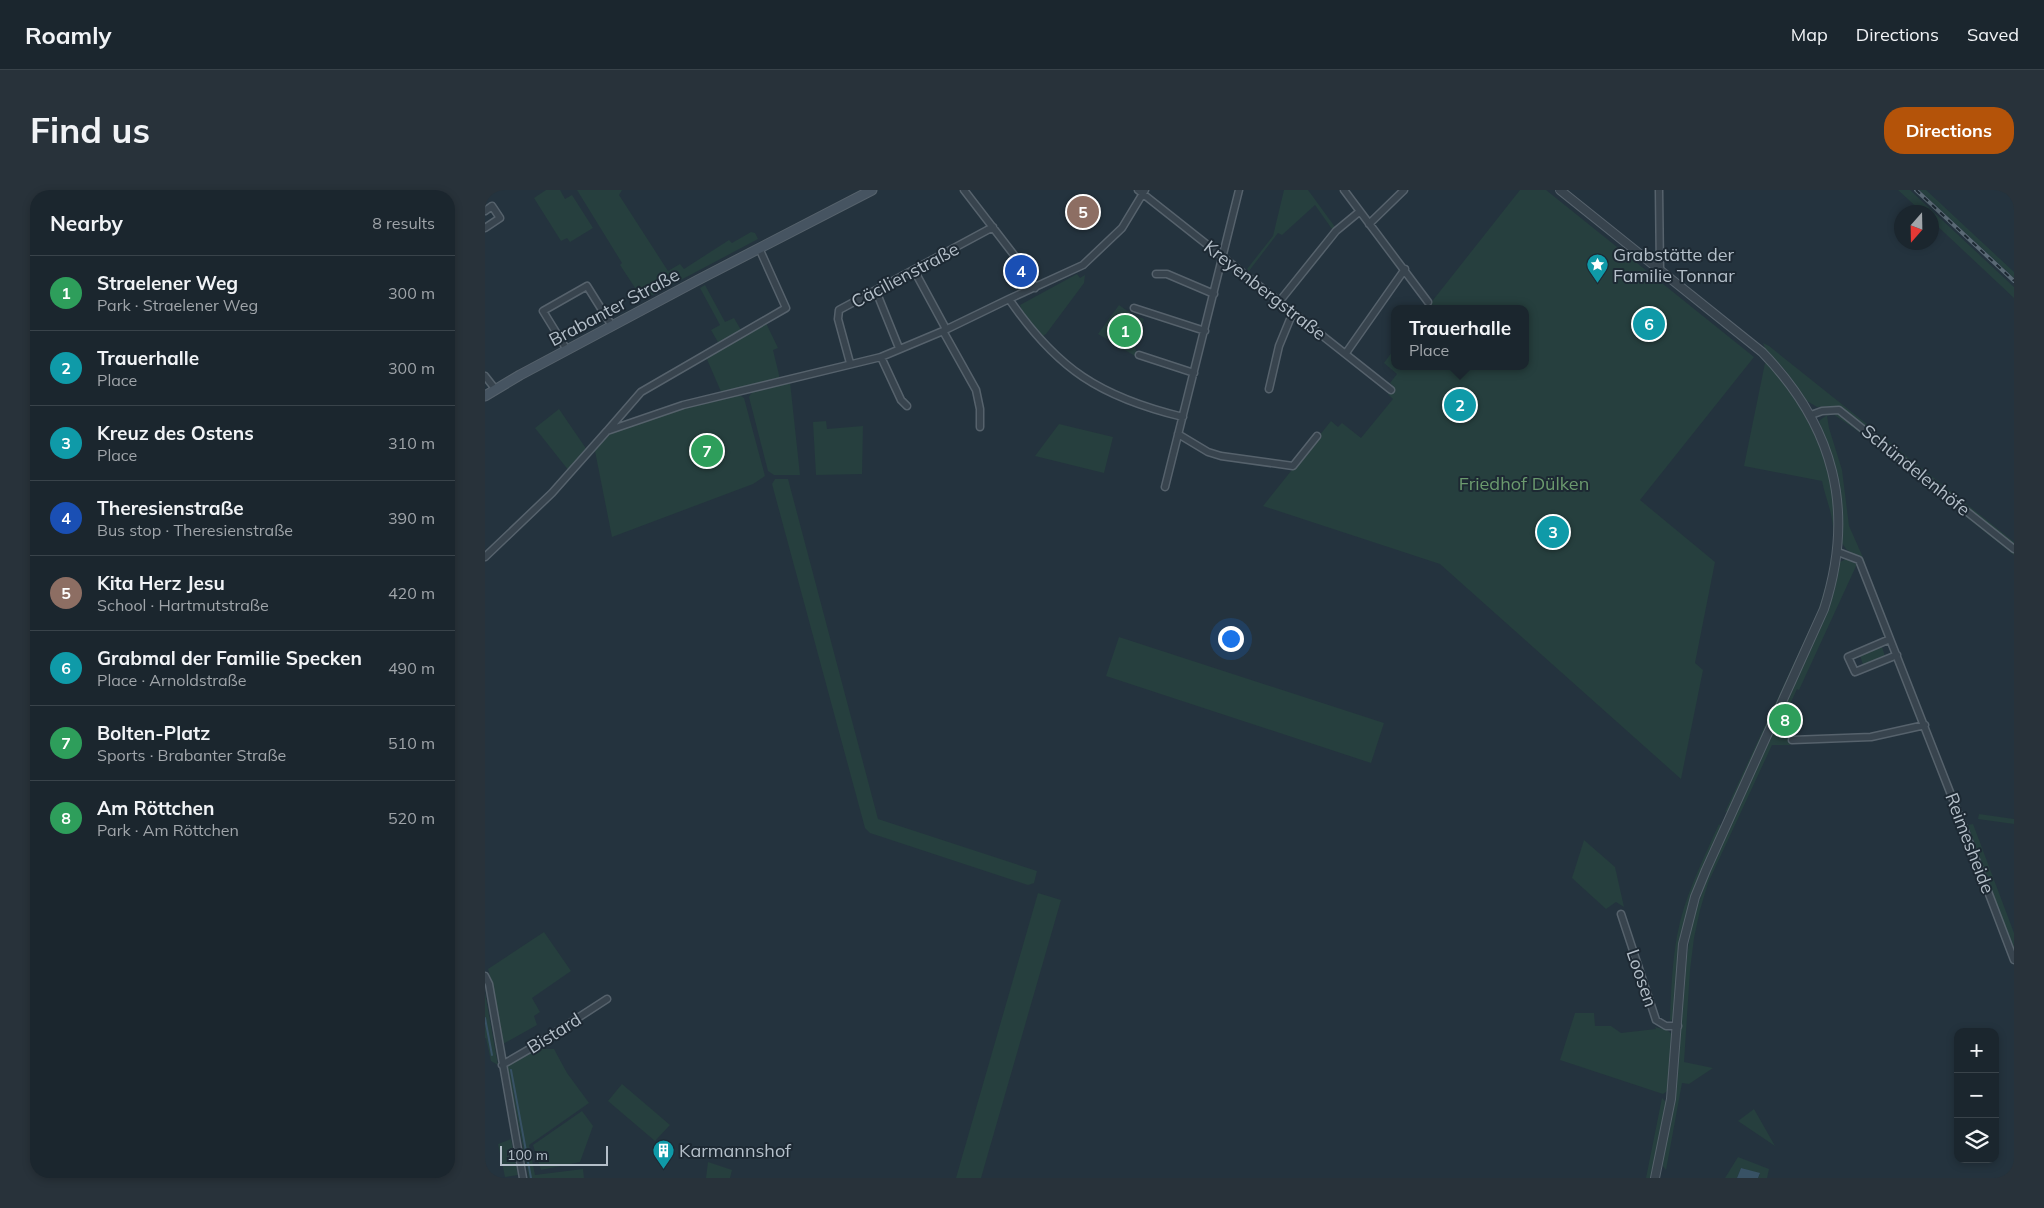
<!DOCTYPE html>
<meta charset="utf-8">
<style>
:root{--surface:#1b262e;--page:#28323a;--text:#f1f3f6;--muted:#a0a5aa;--line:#39434a;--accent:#b45309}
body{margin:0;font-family:Mulish,sans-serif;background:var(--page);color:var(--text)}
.controls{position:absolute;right:15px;bottom:15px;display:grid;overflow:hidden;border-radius:10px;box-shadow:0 2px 8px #0003}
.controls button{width:45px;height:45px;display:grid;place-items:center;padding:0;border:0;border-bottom:1px solid var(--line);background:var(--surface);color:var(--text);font:25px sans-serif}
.compass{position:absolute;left:1409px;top:15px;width:45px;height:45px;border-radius:50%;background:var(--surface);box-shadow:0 2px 8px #0003;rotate:200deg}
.scale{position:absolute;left:15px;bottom:12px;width:108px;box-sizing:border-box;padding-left:5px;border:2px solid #b4bfc9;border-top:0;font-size:14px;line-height:18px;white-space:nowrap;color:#b4bfc9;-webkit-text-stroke:4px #1d2933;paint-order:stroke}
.you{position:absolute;left:745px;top:448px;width:18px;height:18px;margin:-12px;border:4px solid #fff;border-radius:50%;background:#1a73e8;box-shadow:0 0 0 8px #1a73e833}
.badge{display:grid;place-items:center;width:32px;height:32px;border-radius:50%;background:var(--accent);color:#fff;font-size:16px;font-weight:700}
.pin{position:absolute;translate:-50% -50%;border:2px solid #fff;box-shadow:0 1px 5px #0006}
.popup{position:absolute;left:906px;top:115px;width:138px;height:65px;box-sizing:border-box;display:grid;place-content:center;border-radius:10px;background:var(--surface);filter:drop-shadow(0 1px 4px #0005);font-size:16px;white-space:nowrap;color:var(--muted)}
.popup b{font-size:19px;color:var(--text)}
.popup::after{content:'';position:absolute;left:50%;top:100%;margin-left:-10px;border:10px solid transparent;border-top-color:var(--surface)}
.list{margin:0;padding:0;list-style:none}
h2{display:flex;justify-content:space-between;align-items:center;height:65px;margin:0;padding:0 20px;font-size:21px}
h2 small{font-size:16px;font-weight:400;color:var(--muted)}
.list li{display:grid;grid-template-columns:32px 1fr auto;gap:15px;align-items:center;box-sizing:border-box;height:75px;padding:0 20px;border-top:1px solid var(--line)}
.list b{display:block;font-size:19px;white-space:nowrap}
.list p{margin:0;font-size:16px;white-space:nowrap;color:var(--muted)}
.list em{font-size:16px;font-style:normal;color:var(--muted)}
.icon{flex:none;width:28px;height:28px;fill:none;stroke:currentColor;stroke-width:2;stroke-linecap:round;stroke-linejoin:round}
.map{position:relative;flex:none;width:1529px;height:988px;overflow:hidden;border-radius:20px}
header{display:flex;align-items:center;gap:30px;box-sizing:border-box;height:70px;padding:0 25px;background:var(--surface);border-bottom:1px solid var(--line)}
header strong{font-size:24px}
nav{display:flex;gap:28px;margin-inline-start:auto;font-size:18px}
.intro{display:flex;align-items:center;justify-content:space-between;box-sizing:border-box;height:120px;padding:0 30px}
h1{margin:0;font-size:35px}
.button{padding:12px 22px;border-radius:20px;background:var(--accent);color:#fff;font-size:18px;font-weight:700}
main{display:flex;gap:30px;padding:0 30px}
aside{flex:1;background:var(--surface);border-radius:20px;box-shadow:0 2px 8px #0003}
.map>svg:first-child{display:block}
.green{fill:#263f3e}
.water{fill:#385265}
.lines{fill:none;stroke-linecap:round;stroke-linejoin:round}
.stream{stroke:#385265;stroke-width:2}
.minor-casing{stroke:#56626c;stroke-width:9}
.tertiary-casing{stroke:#56626c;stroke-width:10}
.secondary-casing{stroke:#56626c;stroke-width:11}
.minor{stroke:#38444e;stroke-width:6}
.tertiary{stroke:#38444e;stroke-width:8}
.secondary{stroke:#465461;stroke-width:9}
.rail-casing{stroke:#5a6975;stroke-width:4}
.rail{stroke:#1d2933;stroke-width:2;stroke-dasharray:5.5;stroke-linecap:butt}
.labels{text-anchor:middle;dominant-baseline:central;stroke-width:4;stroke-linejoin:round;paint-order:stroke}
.poi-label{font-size:18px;fill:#b4bfc9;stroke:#1d2933;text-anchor:start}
.street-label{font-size:18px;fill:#b4bfc9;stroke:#1d2933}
.park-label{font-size:18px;fill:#6b9a6e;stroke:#1d2933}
</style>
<header>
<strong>Roamly</strong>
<nav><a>Map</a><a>Directions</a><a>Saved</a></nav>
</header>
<div class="intro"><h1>Find us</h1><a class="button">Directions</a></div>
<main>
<aside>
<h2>Nearby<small>8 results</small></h2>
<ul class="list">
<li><span class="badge" style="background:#2e9e5b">1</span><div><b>Straelener Weg</b><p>Park · Straelener Weg</p></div><em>300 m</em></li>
<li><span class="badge" style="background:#0f9aa8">2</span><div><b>Trauerhalle</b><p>Place</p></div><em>300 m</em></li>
<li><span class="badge" style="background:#0f9aa8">3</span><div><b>Kreuz des Ostens</b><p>Place</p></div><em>310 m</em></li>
<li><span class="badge" style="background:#1a4fb4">4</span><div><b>Theresienstraße</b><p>Bus stop · Theresienstraße</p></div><em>390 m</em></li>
<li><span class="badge" style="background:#8d6e63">5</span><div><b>Kita Herz Jesu</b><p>School · Hartmutstraße</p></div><em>420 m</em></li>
<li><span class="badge" style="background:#0f9aa8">6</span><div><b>Grabmal der Familie Specken</b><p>Place · Arnoldstraße</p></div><em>490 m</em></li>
<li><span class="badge" style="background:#2e9e5b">7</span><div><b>Bolten-Platz</b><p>Sports · Brabanter Straße</p></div><em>510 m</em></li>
<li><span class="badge" style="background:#2e9e5b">8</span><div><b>Am Röttchen</b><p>Park · Am Röttchen</p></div><em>520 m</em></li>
</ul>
</aside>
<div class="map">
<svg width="1529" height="988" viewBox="0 0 1529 988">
<rect width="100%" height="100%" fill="#24333e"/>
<!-- green -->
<path class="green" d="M61,0H75L80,9L87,5L108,38L85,52L82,48L76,51L49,8Z
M92,0H137L134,5L183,81L195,74L199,79L244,50L247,53L266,42L270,43L273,49L158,110L135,75L137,73Z
M799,0H823L850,37L847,39L830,15L797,45L793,43L764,81L762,79L788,46Z
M1035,0H1061L1269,167L1155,310L1230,372L1210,473L1218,480L1196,589L955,374L778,316L846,231L853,237L857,233L876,248L908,209L903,204L909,197L905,193L912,184L899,173L910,158V176H1040V119H941Z
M1413,0H1425L1529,97V108L1447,31L1446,22H1437Z
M1434,0H1441L1529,82V88Z
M592,84L595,88L600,85L599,93L561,144L558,146C549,139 538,126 535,115Z
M220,95L240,132L249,128L256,140L234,154L226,140L235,135L215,98Z
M634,115L648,125L659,129L650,158L652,162L650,166L613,144Z
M281,133L293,158L288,160L295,189L237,204L221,167Z
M1278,153L1284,156L1388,239H1382L1357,219L1347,216L1332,217L1322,211L1300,180L1281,161Z
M1280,173C1295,178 1310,205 1319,219C1357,278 1359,360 1334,424C1324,450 1310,475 1299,500C1280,541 1262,581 1243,621L1240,622L1333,421C1341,395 1351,365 1348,337C1347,322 1340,306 1337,291L1259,276Z
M305,192L315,285H289L283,281L264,207L267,202Z
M254,205L259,208L280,286L268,294L127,347L110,261C115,255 120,247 126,244C164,224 213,215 254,205Z
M74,219L102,260L84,281L50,238Z
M1341,222H1350L1358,226L1529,362V365L1370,239L1348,224L1342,226L1344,238L1357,280L1364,336L1380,372L1361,359L1357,353C1357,308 1350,273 1334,231L1342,225Z
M341,231L342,239L378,236L377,284L331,285L328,232Z
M574,234L628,247L619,283L550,266Z
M1394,244L1529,352V356L1398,251Z
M290,289H303L393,629L552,681L549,693L543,695L385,643L380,638L287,294Z
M1361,369L1372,374L1314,500L1312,499L1302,521L1305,555H1287L1223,693L1215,720L1209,748L1205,780L1199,872L1228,878L1204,894L1197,893L1181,980L1177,975L1190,909L1202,766L1207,733L1226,676L1340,427L1350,399L1355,372Z
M634,447L899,533L886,573L621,486Z
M1397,457L1400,466L1378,475L1375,465Z
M1494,624L1529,629V634L1493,629Z
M1234,634L1236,636L1219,676L1205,713L1191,827L1185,831C1186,803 1187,774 1192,746C1199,707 1218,670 1234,634Z
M1488,634L1529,743V762L1483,635Z
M1099,650L1130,677L1139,717L1131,712L1121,719L1087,688Z
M553,703L576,710L496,988H471Z
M59,742L86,781L47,808L55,822L49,826L52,835L18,854L7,793L3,779Z
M0,803L13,875L6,871L1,848H0Z
M1090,823H1109L1110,836H1126L1136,843L1171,839L1170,837L1182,840L1189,846L1184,900L1178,904L1075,870Z
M51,859H69L82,883L104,913L44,955L50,985L98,979L99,988H44L22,875Z
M137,894L185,935L170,951L123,911Z
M1177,908L1182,913L1177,944L1165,988H1161Z
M1269,919L1290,956L1253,931Z
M97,921L108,936L95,972L56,980L48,955Z
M26,949L33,985L20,987L13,954Z
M1253,967L1284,979L1282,988H1273L1275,984L1256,978L1252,988H1240Z
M223,972L247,980L245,988H221Z"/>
<!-- water -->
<path class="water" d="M1256,978L1275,983L1273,988H1252Z"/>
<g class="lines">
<!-- stream -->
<path class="stream" d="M0,828L7,865
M26,880L46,988"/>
<defs>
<path id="minor" d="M479,0L539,78L550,98
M653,0L906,200
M859,0L943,112
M1174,0L1175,80
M0,21L7,16L15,28L0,38
M884,34L919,0
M429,80L461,139
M671,84H682L729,104
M391,101L414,158
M524,109C572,179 615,207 698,227
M794,112L851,41L874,22
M649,118L720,141
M458,141L491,200L495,219V237
M82,160L58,121L102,96L127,136
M861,163L920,79
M654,165L709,183
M396,167L416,210L422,216
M365,173L353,129L354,120L508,37
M0,186L11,200
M784,199L794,156L808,122
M1326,225L1337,221L1354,220L1529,359
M123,240L156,202L301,118L274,58
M693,244L723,262L736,266L808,276L832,246
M680,297L754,0
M1353,362L1374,370L1472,620L1529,770
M0,367L67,303L122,241L198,215L396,167L458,141L524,109L598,75L637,38L660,0
M1405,449L1363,467L1370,482L1412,465
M1307,550L1386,547L1440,535
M1136,724L1171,830L1181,836H1193
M0,786L4,794L38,988
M17,875L48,857L122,809"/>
<path id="tertiary" d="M1075,0L1277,162C1349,236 1371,320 1339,419L1221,680L1210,707L1198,754L1186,909L1170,988"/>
<path id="secondary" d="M0,206L35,185L213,90L387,0"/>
</defs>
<!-- minor casing -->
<use href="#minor" class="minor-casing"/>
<!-- tertiary casing -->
<use href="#tertiary" class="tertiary-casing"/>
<!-- secondary casing -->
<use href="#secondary" class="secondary-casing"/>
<!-- minor -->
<use href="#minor" class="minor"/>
<!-- tertiary -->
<use href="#tertiary" class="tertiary"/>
<!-- secondary -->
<use href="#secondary" class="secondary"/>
<defs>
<path id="rail" d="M1431,0L1529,91"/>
</defs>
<!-- rail casing -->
<use href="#rail" class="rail-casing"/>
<!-- rail -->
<use href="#rail" class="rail"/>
</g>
<!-- icons -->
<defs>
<symbol id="sight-pin" viewBox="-11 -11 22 30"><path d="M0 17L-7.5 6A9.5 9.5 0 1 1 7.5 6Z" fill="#0f9aa8" stroke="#1d2933"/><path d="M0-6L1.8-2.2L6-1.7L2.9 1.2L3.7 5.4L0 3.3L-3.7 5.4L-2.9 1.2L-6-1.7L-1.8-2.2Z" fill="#fff"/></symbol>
<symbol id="building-pin" viewBox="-11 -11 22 30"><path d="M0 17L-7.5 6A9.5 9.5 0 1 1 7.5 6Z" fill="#0f9aa8" stroke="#1d2933"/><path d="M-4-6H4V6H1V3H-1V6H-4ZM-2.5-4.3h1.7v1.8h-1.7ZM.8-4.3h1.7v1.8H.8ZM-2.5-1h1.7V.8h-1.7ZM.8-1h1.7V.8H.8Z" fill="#fff"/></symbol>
</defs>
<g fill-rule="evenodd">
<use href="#sight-pin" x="1100" y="62" width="25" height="34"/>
<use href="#building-pin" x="166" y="948" width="25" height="34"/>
</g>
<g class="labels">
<!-- poi labels -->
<g class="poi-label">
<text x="1128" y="64">Grabstätte der<tspan x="1128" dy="21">Familie Tonnar</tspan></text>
<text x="194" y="960">Karmannshof</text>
</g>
<!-- street labels -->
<g class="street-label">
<text transform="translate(420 85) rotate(-28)">Cäcilienstraße</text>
<text transform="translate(780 100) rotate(38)">Kreyenbergstraße</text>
<text transform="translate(129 117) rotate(-28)">Brabanter Straße</text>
<text transform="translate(1431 280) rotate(39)">Schündelenhöfe</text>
<text transform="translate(1485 653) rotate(69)">Reimesheide</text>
<text transform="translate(1157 788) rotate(71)">Loosen</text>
<text transform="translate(69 843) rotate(-32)">Bistard</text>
</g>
<!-- park labels -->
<g class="park-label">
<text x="1039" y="293">Friedhof Dülken</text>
</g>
</g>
</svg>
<div class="controls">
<button>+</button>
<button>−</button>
<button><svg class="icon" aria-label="layers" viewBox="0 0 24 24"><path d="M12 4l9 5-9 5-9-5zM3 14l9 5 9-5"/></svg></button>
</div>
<svg class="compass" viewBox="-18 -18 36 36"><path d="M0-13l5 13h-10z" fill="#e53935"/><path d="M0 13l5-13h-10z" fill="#a0a5aa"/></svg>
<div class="scale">100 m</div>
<div class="you"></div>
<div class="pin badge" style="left:640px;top:141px;background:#2e9e5b">1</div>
<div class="pin badge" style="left:975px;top:215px;background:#0f9aa8">2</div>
<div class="popup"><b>Trauerhalle</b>Place</div>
<div class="pin badge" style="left:1068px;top:342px;background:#0f9aa8">3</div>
<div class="pin badge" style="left:536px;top:81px;background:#1a4fb4">4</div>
<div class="pin badge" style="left:598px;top:22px;background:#8d6e63">5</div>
<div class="pin badge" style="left:1164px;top:134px;background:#0f9aa8">6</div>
<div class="pin badge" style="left:222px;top:261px;background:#2e9e5b">7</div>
<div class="pin badge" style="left:1300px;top:530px;background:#2e9e5b">8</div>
</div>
</main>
